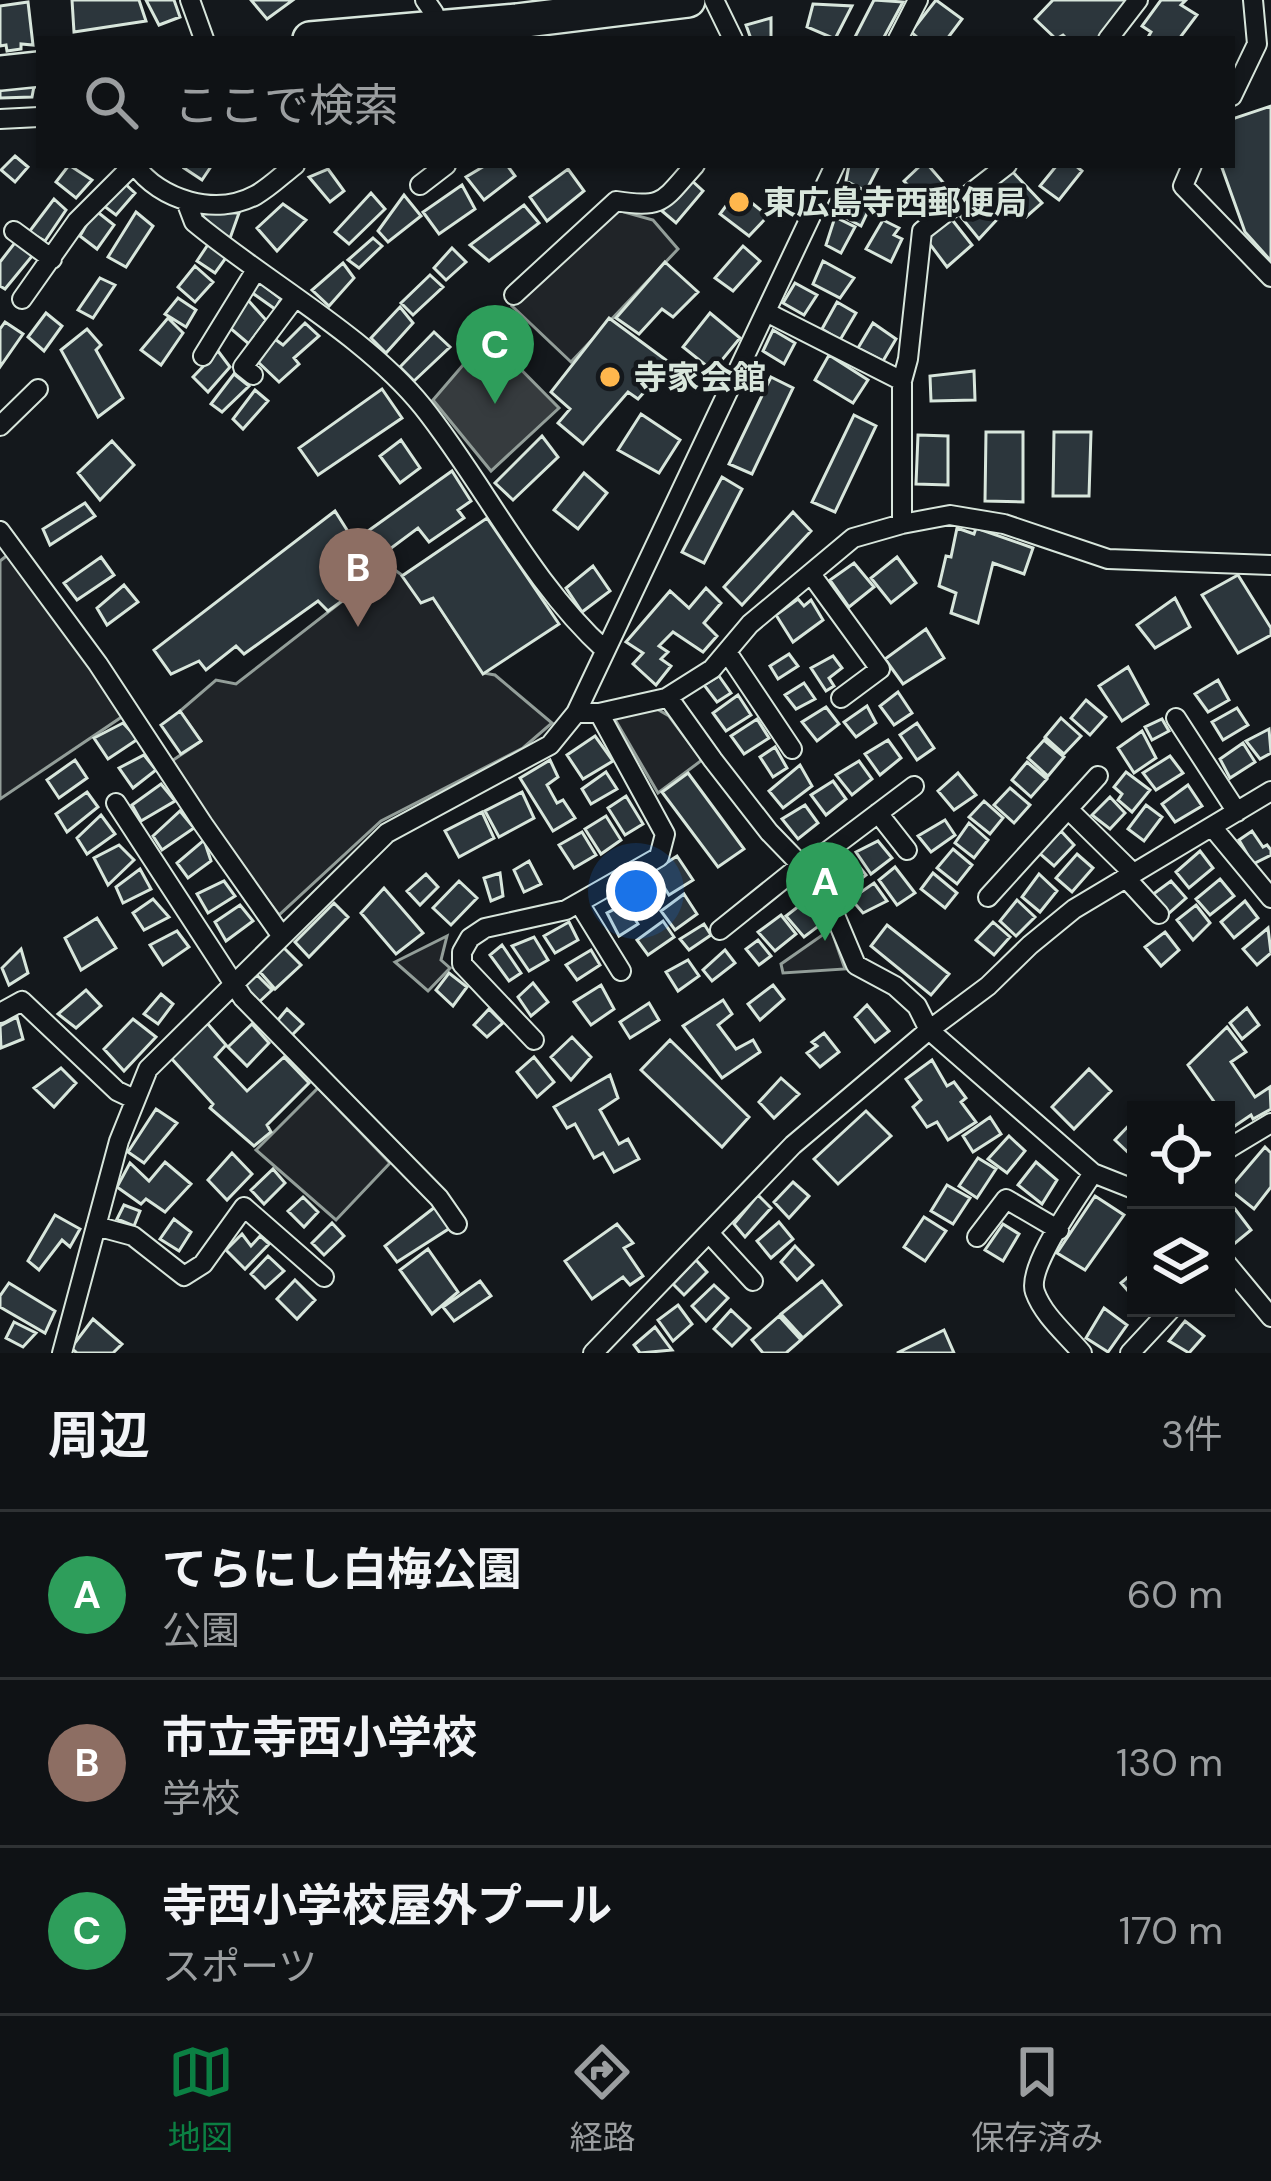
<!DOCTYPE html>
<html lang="ja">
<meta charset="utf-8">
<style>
:root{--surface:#0f1215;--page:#181b1e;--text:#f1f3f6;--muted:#9b9ea0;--line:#2f3234;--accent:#0b8043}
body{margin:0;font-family:"DM Sans","Noto Sans JP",sans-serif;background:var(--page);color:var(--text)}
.controls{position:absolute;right:36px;bottom:36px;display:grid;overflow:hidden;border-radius:0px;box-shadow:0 3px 9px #0004}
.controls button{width:108px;height:108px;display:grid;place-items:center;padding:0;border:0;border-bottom:3px solid var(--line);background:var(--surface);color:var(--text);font:60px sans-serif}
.you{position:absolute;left:636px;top:891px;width:42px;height:42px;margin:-30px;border:9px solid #fff;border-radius:50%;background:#1a73e8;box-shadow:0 0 0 18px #1a73e833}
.badge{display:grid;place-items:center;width:78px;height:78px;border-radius:50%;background:var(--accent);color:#fff;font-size:39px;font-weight:700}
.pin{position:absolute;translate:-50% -99px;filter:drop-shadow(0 3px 6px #0008)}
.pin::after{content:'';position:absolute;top:63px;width:42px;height:36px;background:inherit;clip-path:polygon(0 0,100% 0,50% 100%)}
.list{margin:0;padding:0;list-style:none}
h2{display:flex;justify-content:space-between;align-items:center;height:156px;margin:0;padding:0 48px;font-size:51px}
h2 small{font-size:39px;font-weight:400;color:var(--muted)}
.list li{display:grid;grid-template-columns:78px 1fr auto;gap:36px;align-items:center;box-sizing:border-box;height:168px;padding:0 48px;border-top:3px solid var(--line)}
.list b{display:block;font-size:45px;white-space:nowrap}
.list p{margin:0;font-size:39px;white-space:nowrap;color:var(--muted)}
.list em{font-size:39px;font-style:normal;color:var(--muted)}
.icon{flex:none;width:66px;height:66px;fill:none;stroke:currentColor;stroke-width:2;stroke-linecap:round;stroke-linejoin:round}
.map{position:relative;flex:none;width:1271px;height:1353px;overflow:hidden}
.search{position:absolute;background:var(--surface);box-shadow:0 3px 9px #0004;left:36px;right:36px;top:36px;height:132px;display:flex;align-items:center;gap:30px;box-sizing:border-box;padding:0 42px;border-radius:0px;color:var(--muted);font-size:45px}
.sheet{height:660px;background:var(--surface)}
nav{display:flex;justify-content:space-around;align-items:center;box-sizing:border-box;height:168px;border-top:3px solid var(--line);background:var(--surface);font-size:33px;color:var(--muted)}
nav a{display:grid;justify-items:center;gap:6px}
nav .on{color:var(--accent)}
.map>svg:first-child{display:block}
.green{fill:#202428;stroke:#939e99;stroke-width:3}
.water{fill:#363b3e;stroke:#939e99;stroke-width:3}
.building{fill:#2c363c;stroke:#d8e6dc;stroke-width:3}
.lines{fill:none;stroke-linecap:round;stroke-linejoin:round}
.street-casing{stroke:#d8e6dc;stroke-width:22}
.highway-casing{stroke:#d8e6dc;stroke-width:38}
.street{stroke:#14181c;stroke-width:18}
.highway{stroke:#14181c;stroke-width:33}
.poi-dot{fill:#ffb74d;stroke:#14181c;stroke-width:4.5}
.labels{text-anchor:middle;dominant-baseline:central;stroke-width:9;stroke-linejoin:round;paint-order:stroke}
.poi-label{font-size:33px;font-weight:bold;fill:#d8e6dc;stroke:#14181c;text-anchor:start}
</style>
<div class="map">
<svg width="1271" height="1353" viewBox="0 0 1271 1353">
<rect width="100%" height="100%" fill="#14181c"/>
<!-- green -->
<path class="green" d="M617,210L653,220L678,249L571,362L512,306Z
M14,550L129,712L0,799V561Z
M395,570L433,598L483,673L495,675L552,723L523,748L381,821L279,915L166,765L201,741L180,711L216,680L236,684L359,588Z
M650,705L669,716L702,760L658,793L613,716Z
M831,929L845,969L783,973L781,964Z
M447,936L441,960L450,968L428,991L395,962Z
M318,1088L390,1163L336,1220L256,1150Z"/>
<!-- water -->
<path class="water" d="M488,336L559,408L491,471L433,400Z"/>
<!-- building -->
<path class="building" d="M72,0H139L146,21L74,32Z
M146,0H174L180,17L159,25Z
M251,0H293L267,19Z
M874,0L903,2L883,39H854Z
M936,0L962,19L947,39H919L911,32Z
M1053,0H1133L1099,39H1067L1063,35L1056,39L1035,19Z
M1161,0H1186L1181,5L1197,15L1179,39H1147L1151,32L1142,26Z
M28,2L33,45L21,44V49L7,51L6,45L0,46V6Z
M813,4L852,6L835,39L807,27Z
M771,18V39H751L746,25Z
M35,81L32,97L0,98V84Z
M1271,106V261L1245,232L1221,165H1232V119Z
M15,156L28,167L15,182L1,170Z
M69,165L92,180L76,198L56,182Z
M186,165H212L202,180L184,168Z
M486,165H507L515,176L484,200L466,177Z
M849,165L879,166L866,191L846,181Z
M921,165H928L948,188L927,207L904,181Z
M1057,165H1075L1082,171L1059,200L1040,186Z
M328,169L344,191L330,202L309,177Z
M568,169L584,191L547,221L530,197Z
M1011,170L1042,203L1026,217L1004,197L996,202L1004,212L979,239L961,217Z
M690,179L703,191L676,223L662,211Z
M122,181L135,193L116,215L104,206Z
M462,185L475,209L439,234L423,212Z
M737,191L768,216L749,236L720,214Z
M849,191L872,203L861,226L835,212Z
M371,193L385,209L349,244L335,232Z
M404,195L421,216L388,242L378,231Z
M54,199L66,210L45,241L29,232Z
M283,204L306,220L277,251L257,228Z
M524,205L539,223L489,261L470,245Z
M95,210L114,225L97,249L80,236Z
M136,212L153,226L126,267L108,257Z
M198,212L239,213L229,241Z
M835,217L855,227L841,253L826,245Z
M950,217L972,245L947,267L926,239Z
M883,220L899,228L894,235L902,239L891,262L866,249Z
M373,238L382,246L359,268L348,260Z
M17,240L33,255L5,289L0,286V262Z
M209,243L228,255L215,273L197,261Z
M743,246L760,261L733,291L715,278Z
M452,248L466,262L446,280L434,268Z
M823,261L854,278L840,298L813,284Z
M665,262L698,292L673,317L662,309L639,334L616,318Z
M343,263L354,278L329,306L312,290Z
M195,266L213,282L195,302L178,287Z
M430,275L443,287L413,315L401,303Z
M100,278L115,285L93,318L78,310Z
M258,281L281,299L275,309L251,292Z
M795,283L817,295L804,315L783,303Z
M178,298L196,310L186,327L165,314Z
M248,300L266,320L249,344L230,328Z
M837,302L856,313L840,340L822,329Z
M400,307L413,323L386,353L371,338Z
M46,313L62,326L44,351L28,337Z
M710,313L740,338L713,371L683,347Z
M168,318L183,333L161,365L141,350Z
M609,318L670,363L638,399L628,392L583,444L558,423L570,409L551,392Z
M5,322L23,334L0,367V329Z
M305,323L319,336L294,358L299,364L279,382L257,361L272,337L283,345Z
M873,323L896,339L883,361L858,348Z
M87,329L101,345L96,350L123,398L98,417L61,350Z
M773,330L795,343L784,364L763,351Z
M434,332L450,347L414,381L400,367Z
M218,351L230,367L208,392L193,377Z
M829,355L868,380L853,403L815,380Z
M974,371L975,400L931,401L930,376Z
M234,374L249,386L222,412L211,404Z
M771,377L793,388L752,474L729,464Z
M382,389L402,418L318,475L299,448Z
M255,390L268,401L243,429L233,419Z
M641,414L680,440L659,473L618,450Z
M854,415L876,426L835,512L812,502Z
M986,432H1023V502L985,501Z
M1054,432H1091L1089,496H1053Z
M918,435L948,436V485L916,484Z
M542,436L558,457L513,500L495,483Z
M401,440L420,468L400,483L380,456Z
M112,441L134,465L100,500L78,473Z
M452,471L471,501L458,510L464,518L429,542L418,528L351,578L360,588L328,611L318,601L244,654L236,646L206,670L199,661L171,674L154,650L335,511L354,541Z
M584,473L607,493L578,529L554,510Z
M722,477L742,489L704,563L682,552Z
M85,503L95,516L50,545L43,529Z
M793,512L811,531L742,605L724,587Z
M487,518L559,624L483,674L433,598L421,603L402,576Z
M957,528L974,534L976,528L1033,548L1024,574L993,563L978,623L951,613L956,593L939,586L946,556L951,557Z
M101,557L114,575L77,600L64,583Z
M897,557L916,583L891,603L871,578Z
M854,563L874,587L849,607L830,580Z
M593,566L610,591L582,612L566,588Z
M1238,575L1271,628V635L1238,653L1202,595Z
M124,585L138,602L107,625L97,608Z
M706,588L721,603L704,623L717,636L703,652L673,632L659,646L668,652L661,659L671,666L656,685L633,664L643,653L626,642L670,591L689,608Z
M1175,598L1190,627L1155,648L1137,625Z
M798,599L804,606L811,600L823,620L793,642L776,615Z
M926,629L944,658L903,684L885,659Z
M789,654L798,666L778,679L770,666Z
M833,656L842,668L829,678L834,686L826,691L811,668Z
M1128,667L1148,704L1122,721L1099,686Z
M719,676L731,693L717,702L704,685Z
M1218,680L1229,700L1208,712L1195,694Z
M804,683L815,699L796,709L785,695Z
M898,692L912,713L894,725L880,706Z
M738,695L751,715L726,731L713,713Z
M1086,700L1106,717L1090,735L1071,718Z
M867,706L876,723L856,737L844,722Z
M826,707L839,724L817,741L802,722Z
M1237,708L1248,725L1223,740L1212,722Z
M180,711L201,741L181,754L161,725Z
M1061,718L1081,736L1064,754L1045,737Z
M757,719L769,738L744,754L731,736Z
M1162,719L1169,731L1152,740L1145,727Z
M123,723L138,739L108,759L94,738Z
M917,723L934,748L917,760L900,735Z
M1269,729L1271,753L1260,759L1246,741Z
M1142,731L1156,758L1134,773L1118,748Z
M595,736L613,761L583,779L567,755Z
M888,740L901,758L880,775L865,754Z
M1044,740L1064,757L1048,776L1028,758Z
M1243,743L1255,762L1230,778L1220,759Z
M775,747L787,768L773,777L760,757Z
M144,755L156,770L133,788L119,768Z
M1170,756L1183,773L1156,790L1143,773Z
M75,760L87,778L59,798L47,780Z
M550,760L558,777L547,785L557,803L563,800L575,818L553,831L520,778Z
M859,761L872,779L852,795L836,775Z
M1027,762L1047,779L1031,797L1012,780Z
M800,765L812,786L783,808L769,791Z
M606,772L617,789L591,804L582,789Z
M1126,772L1150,790L1132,812L1118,800L1122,794L1114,787Z
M688,773L744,849L718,867L662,792Z
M958,773L976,795L954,810L938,791Z
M833,781L846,799L826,815L811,795Z
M161,784L175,801L141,821L132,805Z
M1188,785L1202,806L1175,822L1162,804Z
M1010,788L1030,805L1014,823L994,805Z
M87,792L98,807L67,832L56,814Z
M522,792L534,818L499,837L485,811Z
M626,796L643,824L625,835L608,808Z
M1110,797L1125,813L1110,829L1092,815Z
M984,801L1003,818L990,834L969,817Z
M805,805L818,823L798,839L782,819Z
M1146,805L1162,817L1144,841L1128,829Z
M180,811L194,828L162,850L153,836Z
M482,812L494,838L459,857L445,831Z
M101,815L115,834L87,854L77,838Z
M606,816L621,840L601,854L585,829Z
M945,820L955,835L931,852L918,836Z
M969,823L988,840L974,858L955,843Z
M1061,831L1074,845L1054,866L1039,853Z
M1252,831L1263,847L1267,845L1271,850V855L1253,864L1239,840Z
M582,832L596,855L574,868L559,845Z
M204,840L211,861L188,878L177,863Z
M878,841L892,858L871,874L856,852Z
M119,845L134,860L108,885L94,858Z
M953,849L972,865L957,884L937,868Z
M1200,851L1213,868L1189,888L1176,872Z
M1077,854L1093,868L1072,892L1056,878Z
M850,855L866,875L846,891L831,870Z
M677,856L693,880L669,895L654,871Z
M529,861L541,884L524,892L514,870Z
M895,867L915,893L897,905L879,880Z
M140,869L151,889L123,903L116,887Z
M500,873L503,896L491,901L484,878Z
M933,873L957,893L945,908L921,889Z
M426,874L438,887L420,905L407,891Z
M1039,874L1057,891L1040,912L1022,897Z
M1220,879L1234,896L1210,915L1196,899Z
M645,880L651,889L655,888L660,899L639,911L627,892Z
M224,881L235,896L208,913L197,894Z
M459,881L477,898L451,925L433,908Z
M1171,881L1186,898L1168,914L1152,895Z
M874,883L887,901L863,913L851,899Z
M384,888L423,933L396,954L361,913Z
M684,894L697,914L675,930L661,911Z
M153,899L169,917L144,930L133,913Z
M808,899L824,922L804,937L786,916Z
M1017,900L1035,917L1016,936L1000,921Z
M1245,901L1258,918L1234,938L1221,922Z
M334,903L348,917L309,957L295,942Z
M625,904L638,924L619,936L607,913Z
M240,905L253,921L226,941L215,922Z
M1196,905L1210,923L1193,940L1177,920Z
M781,915L796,934L775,951L758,932Z
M97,918L116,948L81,970L65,938Z
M663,921L674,937L648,955L637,940Z
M569,922L578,940L555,953L544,936Z
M993,922L1010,937L994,955L976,940Z
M704,924L711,935L689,950L680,939Z
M887,925L949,974L931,995L871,946Z
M1268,928L1271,953L1257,965L1243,949Z
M177,931L189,947L163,965L150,945Z
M1165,932L1179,950L1161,966L1145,947Z
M534,937L548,960L529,971L512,946Z
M758,940L771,956L759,965L746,949Z
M502,945L521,973L509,981L490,955Z
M283,947L301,965L275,989L260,972Z
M21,949L28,973L9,985L2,968Z
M591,950L600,965L577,980L566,965Z
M725,950L735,963L712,981L703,970Z
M688,960L699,976L678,991L666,972Z
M449,973L467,987L453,1006L436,990Z
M257,975L272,990L258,1003L243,988Z
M533,983L548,1002L531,1016L518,997Z
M601,985L614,1009L591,1025L574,1002Z
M773,985L784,999L760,1020L748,1004Z
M86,990L101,1006L76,1028L58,1014Z
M161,994L173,1004L158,1024L144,1014Z
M723,1000L732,1014L718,1025L736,1049L753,1040L760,1052L722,1078L683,1026Z
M649,1003L659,1020L630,1038L620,1022Z
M867,1005L889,1031L875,1042L855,1017Z
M1247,1008L1259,1025L1242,1039L1230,1023Z
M287,1009L303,1024L290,1037L277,1021Z
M489,1009L503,1023L487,1037L474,1025Z
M17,1017L23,1039L1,1048L0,1026Z
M133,1019L156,1037L124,1071L104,1049Z
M207,1023L226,1045L215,1057L247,1091L284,1057L309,1083L267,1125L271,1132L254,1146L210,1108L213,1104L171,1058Z
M252,1024L269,1043L247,1066L228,1047Z
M1227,1027L1246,1052L1231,1062L1255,1097L1270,1087L1271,1109L1253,1119L1251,1115L1226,1132V1110H1220L1188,1065Z
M824,1033L839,1052L820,1067L807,1053L817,1046L812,1042Z
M572,1037L591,1057L571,1080L551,1057Z
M670,1040L749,1117L722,1147L641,1070Z
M534,1057L554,1082L537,1097L517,1072Z
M932,1060L947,1086L954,1082L966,1098L961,1102L976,1122L948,1140L937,1122L927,1127L913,1107L921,1100L906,1079Z
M61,1068L76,1083L54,1107L34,1088Z
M1089,1069L1111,1091L1074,1129L1052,1107Z
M610,1075L618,1098L600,1110L619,1144L628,1139L639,1159L614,1172L603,1153L594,1158L575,1124L567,1128L554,1107Z
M781,1078L799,1094L774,1118L759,1102Z
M156,1109L177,1123L144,1163L128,1152Z
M866,1111L891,1136L838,1184L814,1159Z
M990,1117L1001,1134L973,1152L963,1136Z
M1136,1118V1160L1115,1140Z
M1009,1136L1025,1151L1007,1173L988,1159Z
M1265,1147L1271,1153V1187L1254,1209L1229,1189Z
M232,1153L252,1174L227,1200L208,1180Z
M978,1158L996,1169L977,1198L959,1186Z
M165,1162L191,1184L165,1212L146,1199L141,1204L117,1187L130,1163L149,1181Z
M1036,1162L1057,1180L1042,1204L1018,1185Z
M273,1169L285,1183L264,1204L251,1190Z
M793,1182L809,1196L789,1218L774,1202Z
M947,1185L970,1198L953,1224L931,1211Z
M758,1195L771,1208L745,1237L734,1224Z
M1095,1196L1124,1215L1085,1270L1057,1253Z
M303,1197L318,1212L304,1227L288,1211Z
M124,1205L140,1211L134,1226L117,1219Z
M435,1207L450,1228L397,1262L385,1246Z
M1235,1209L1251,1230L1229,1248L1226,1216Z
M55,1215L80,1229L70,1247L62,1240L39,1270L28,1261Z
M924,1217L946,1231L925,1261L904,1247Z
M174,1219L191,1232L179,1251L160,1239Z
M779,1222L793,1239L771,1258L757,1241Z
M332,1223L344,1236L324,1255L312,1243Z
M617,1224L633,1243L624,1248L643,1276L630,1285L623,1277L592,1299L565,1261Z
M1003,1224L1019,1234L1003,1261L985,1250Z
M242,1234L251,1246L260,1236L269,1244L245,1269L226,1250Z
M795,1246L813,1265L797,1280L781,1262Z
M428,1249L458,1292L432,1314L400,1270Z
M268,1256L284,1271L265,1288L251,1274Z
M696,1260L707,1272L684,1295L673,1284Z
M1136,1270V1300L1121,1283Z
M295,1280L315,1300L297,1319L277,1299Z
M480,1281L491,1296L454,1321L443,1307Z
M822,1281L841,1305L803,1338L781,1314Z
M9,1283L55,1311L45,1333L0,1307V1296Z
M714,1285L728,1298L706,1321L692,1306Z
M678,1305L692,1324L673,1341L658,1320Z
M1104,1308L1127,1325L1108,1352L1086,1338Z
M731,1310L750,1328L732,1346L714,1329Z
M779,1316L801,1340L786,1353H763L752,1340Z
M93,1319L122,1344L113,1353H77L71,1348Z
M1185,1321L1204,1336L1189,1353L1169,1341Z
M14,1322L36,1333L23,1347L6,1338Z
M655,1327L672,1350L640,1353L634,1345Z
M944,1330L954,1353H897Z"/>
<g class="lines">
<defs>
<path id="street" d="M190,0L204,39
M425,0L434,13V25
M714,0L733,39
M898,39L918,0
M1108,39L1138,0
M1232,96L1257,44L1253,0
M0,119L39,117
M135,165C159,200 216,217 256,195C270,187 282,175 295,165
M1192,165L1183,186L1271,277
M420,185L446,165
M186,201L194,222C266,282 365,335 423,407C485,485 530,582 605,650
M14,231L52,259
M514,295L616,201C665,209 663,200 695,165
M22,299L77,221L133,165
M766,312L902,381
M203,356L256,270
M253,375L243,367L294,299
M0,426L38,389
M902,524V381L908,359L922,231L1007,165
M0,531L98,664L203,824L281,935
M811,574L880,669L841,698
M727,652L792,749
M668,697L713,760L769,832L801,865L832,908L856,965L895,986L917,1006L929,1030L1093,1173L1136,1190
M576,713H599L666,698L712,669L750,624L853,538L902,524L950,515L1004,524L1108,559L1271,565
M1176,718L1237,812
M116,803L243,998L439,1198L457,1224
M1068,809L1098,776
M878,813L907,850
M1213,828L1271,898
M804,869L914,786
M1125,877L1159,914
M988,897L1068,809L1132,872
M579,903L621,971
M720,930L801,865
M0,1013L22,1001L117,1091L134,1099
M534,1040L462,964V952L470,938L485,928L566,910L659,857L665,834L599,713
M1226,1150L1271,1123
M96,1226L133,1236L184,1276L203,1264L244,1207L324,1277
M709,1233L753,1281
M977,1237L1006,1199L1059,1230
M1227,1264L1271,1317
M62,1353L119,1141L148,1069L387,833L550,745L576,713L835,165
M593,1353L793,1145L929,1030L988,986L1030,945L1074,909L1271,791
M1082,1353C1067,1335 1043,1315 1035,1292C1026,1267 1078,1197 1093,1173
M1130,1353L1171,1309"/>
<path id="highway" d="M310,39L517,21L688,0
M0,73L39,69"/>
</defs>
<!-- street casing -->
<use href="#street" class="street-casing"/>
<!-- highway casing -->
<use href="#highway" class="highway-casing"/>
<!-- street -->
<use href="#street" class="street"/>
<!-- highway -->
<use href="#highway" class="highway"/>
</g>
<!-- markers -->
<g class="poi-dot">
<circle cx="739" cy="202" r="12"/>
<circle cx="610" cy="377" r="12"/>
</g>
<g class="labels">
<!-- poi labels -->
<g class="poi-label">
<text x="763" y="202">東広島寺西郵便局</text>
<text x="634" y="377">寺家会館</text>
</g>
</g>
</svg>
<div class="controls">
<button><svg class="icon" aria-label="locate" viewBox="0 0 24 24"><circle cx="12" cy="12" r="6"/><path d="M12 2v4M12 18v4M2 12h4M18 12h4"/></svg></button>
<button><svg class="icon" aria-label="layers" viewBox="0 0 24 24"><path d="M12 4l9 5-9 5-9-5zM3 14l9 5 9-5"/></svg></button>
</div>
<div class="you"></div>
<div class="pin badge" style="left:825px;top:941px;background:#2e9e5b">A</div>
<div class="pin badge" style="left:358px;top:627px;background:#8d6e63">B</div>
<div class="pin badge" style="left:495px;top:404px;background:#2e9e5b">C</div>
<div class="search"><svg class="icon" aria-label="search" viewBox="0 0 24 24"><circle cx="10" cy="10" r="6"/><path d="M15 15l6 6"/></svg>ここで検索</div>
</div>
<section class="sheet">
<h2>周辺<small>3件</small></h2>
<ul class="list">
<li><span class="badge" style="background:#2e9e5b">A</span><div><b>てらにし白梅公園</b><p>公園</p></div><em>60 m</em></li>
<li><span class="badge" style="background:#8d6e63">B</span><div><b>市立寺西小学校</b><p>学校</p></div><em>130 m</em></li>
<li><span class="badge" style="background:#2e9e5b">C</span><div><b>寺西小学校屋外プール</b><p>スポーツ</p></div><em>170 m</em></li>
</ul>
</section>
<nav>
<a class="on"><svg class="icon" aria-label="map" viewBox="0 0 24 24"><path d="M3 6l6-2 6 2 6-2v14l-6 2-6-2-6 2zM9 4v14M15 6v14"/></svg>地図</a>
<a><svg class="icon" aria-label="directions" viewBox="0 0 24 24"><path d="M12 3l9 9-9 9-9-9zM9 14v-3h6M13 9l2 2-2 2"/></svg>経路</a>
<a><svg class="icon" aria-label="saved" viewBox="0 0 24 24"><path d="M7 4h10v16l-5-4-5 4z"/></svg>保存済み</a>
</nav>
